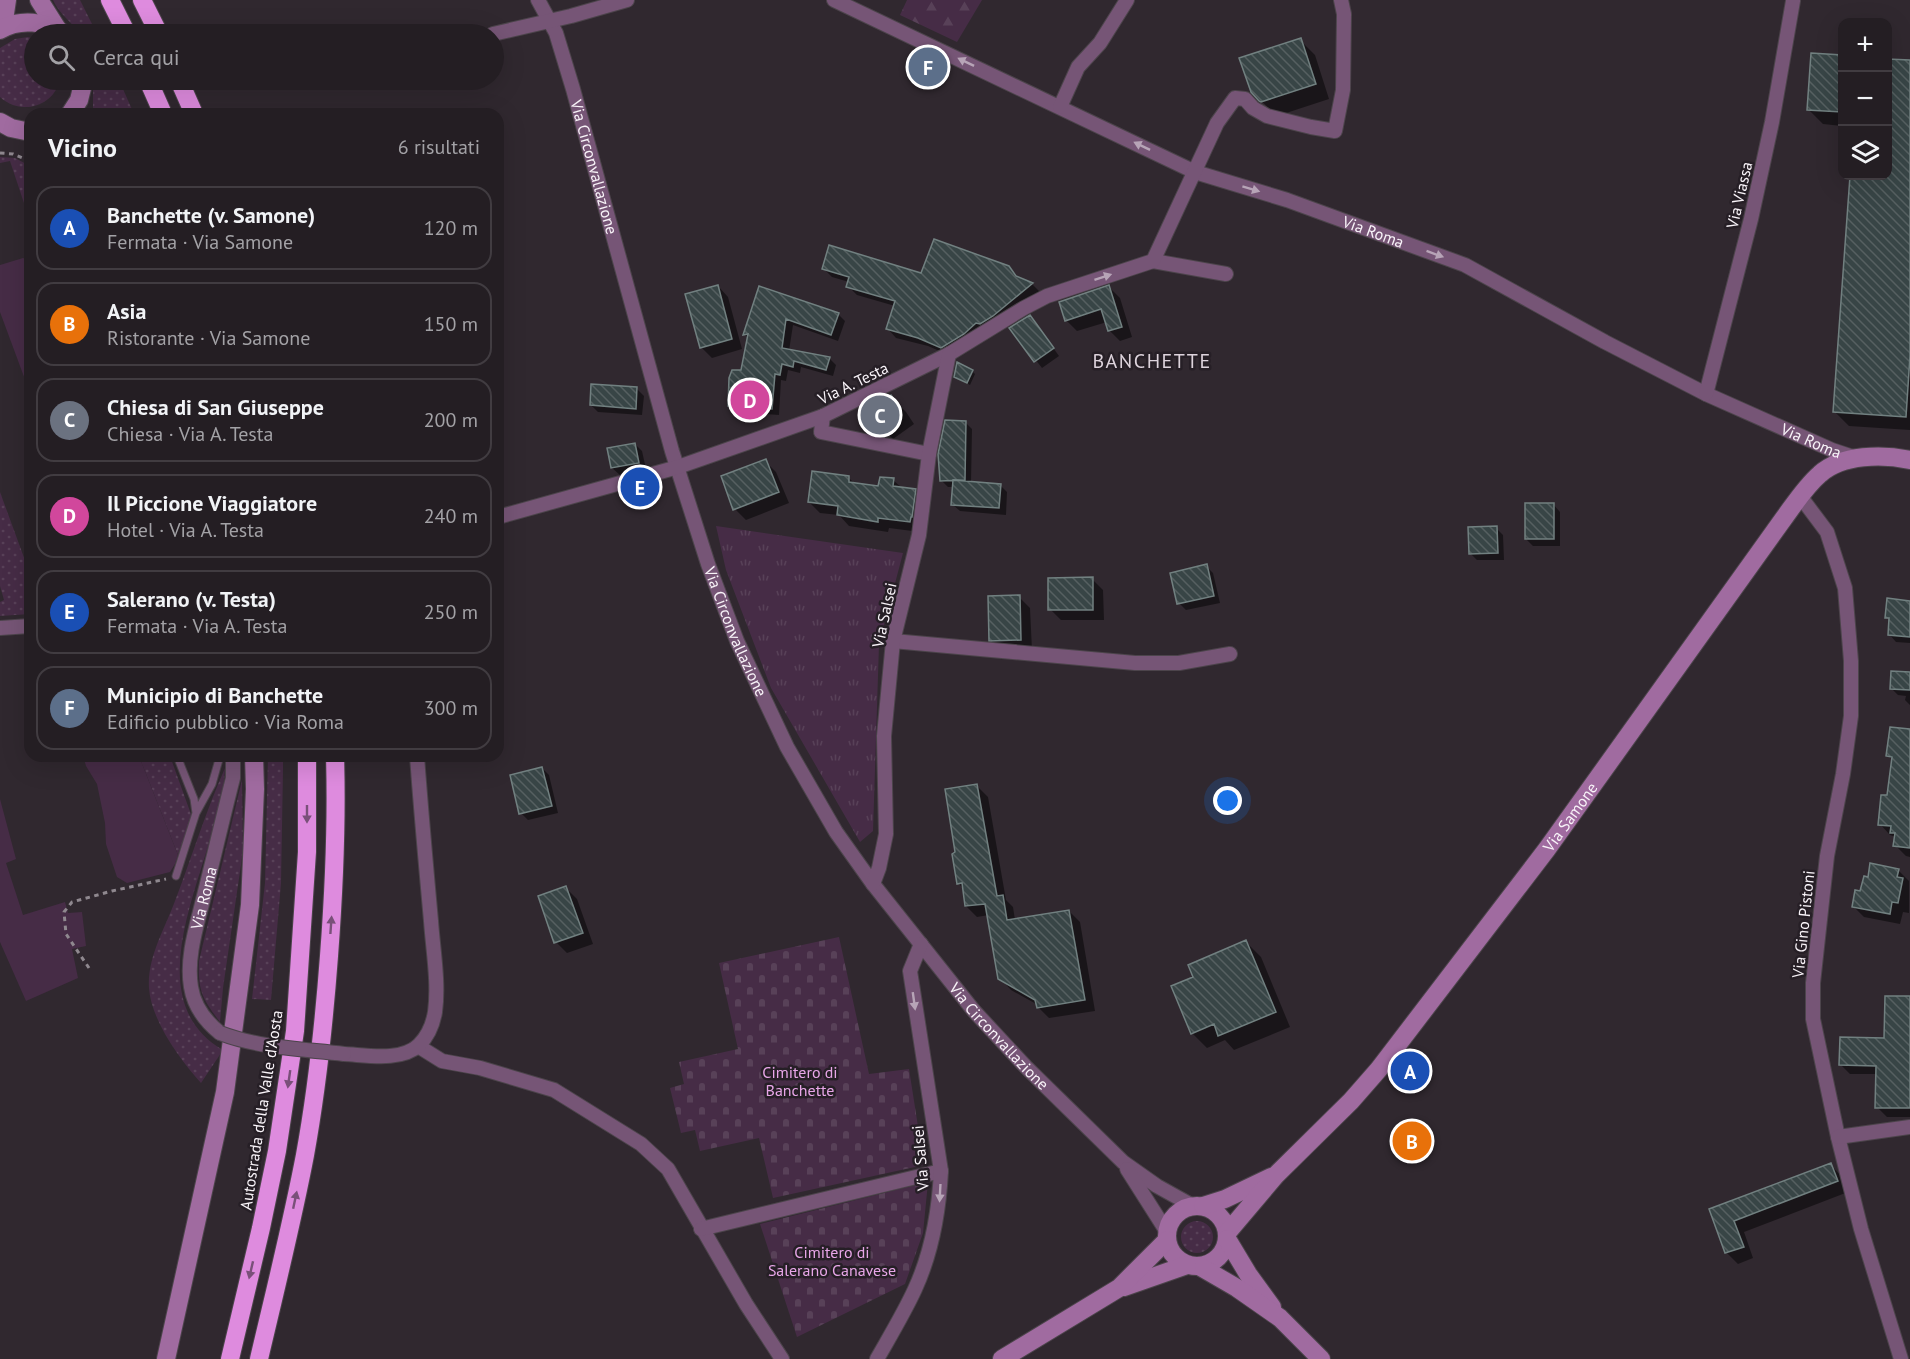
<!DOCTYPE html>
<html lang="it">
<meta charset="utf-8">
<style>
:root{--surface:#241e23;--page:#302b30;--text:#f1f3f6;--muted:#a3a2a6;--line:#413c41;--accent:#b45309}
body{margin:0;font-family:"PT Sans",sans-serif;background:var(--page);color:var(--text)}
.controls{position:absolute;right:18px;top:18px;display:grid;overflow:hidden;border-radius:12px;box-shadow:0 6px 24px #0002}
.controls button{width:54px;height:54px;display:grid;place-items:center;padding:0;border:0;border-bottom:2px solid var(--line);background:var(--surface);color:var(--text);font:30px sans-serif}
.you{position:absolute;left:1228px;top:801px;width:21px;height:21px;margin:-15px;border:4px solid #fff;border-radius:50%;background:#1a73e8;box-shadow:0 0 0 9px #1a73e833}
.badge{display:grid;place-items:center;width:39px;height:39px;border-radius:50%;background:var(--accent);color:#fff;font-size:20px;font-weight:700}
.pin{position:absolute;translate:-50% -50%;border:3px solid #fff;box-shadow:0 2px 6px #0006}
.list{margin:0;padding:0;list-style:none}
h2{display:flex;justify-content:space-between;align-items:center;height:78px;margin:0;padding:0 24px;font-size:26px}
h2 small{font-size:20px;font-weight:400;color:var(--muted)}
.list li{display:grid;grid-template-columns:39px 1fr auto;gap:18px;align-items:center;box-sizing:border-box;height:84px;margin:0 12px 12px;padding:0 12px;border:2px solid var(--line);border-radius:18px}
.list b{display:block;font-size:22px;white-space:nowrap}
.list p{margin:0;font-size:20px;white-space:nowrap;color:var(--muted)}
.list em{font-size:20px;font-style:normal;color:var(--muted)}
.icon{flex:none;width:33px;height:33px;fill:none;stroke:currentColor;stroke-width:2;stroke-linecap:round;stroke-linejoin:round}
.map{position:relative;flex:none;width:1910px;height:1359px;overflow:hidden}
.search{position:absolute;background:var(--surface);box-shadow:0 6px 24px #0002;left:24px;top:24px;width:480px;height:66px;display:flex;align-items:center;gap:15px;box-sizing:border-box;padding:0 21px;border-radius:33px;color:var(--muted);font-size:22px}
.panel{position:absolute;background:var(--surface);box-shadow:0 6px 24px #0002;left:24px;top:108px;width:480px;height:654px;border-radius:18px}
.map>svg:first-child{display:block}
.grass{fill:url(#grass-dots)}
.forest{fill:url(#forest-firs)}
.cemetery{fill:url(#cemetery-stones)}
.park{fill:url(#park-tufts)}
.garden{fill:#462c46}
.shadow{fill:#0007}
.building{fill:url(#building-back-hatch);stroke:#718080;stroke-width:1.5}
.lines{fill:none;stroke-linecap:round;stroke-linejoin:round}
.lane-casing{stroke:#4c444b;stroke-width:9}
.street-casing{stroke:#4c444b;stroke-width:16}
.secondary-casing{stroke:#4c444b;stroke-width:20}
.highway-casing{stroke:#4c444b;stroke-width:20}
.path{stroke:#8f888f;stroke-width:3;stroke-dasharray:4.5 4.5;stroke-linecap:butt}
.lane{stroke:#765576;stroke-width:7}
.street{stroke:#765576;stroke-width:14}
.secondary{stroke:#a06ba0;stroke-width:18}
.highway{stroke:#de8bde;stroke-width:18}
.street-bridge-casing{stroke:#4c444b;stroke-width:16;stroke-linecap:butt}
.street-bridge{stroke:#765576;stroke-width:14}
.oneway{fill:#b7a4b7}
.oneway2{fill:#795079}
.labels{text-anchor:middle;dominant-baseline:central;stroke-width:5;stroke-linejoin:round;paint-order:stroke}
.street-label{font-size:16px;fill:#f8f3f8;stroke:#261f26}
.park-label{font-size:16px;fill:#e8a6e8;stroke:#261f26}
.quarter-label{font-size:20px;letter-spacing:1.5px;fill:#ddd3dc;stroke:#261f26}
</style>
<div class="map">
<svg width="1910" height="1359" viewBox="0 0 1910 1359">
<defs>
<pattern id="grass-dots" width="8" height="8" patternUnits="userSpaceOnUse" patternTransform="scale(1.5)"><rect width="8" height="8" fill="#462c46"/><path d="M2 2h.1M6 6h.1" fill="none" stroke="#584158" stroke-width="1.8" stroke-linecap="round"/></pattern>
<pattern id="forest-firs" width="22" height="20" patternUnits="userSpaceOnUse" patternTransform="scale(1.5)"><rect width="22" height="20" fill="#462c46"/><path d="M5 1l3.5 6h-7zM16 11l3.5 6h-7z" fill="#584158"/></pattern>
<pattern id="cemetery-stones" width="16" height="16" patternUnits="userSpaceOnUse" patternTransform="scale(1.5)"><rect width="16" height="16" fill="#462c46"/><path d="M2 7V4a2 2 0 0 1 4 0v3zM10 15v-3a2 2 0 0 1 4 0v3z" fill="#584158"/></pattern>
<pattern id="park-tufts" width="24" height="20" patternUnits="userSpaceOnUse" patternTransform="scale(1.5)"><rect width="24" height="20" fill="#462c46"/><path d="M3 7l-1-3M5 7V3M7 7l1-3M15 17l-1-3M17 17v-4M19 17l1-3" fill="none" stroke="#584158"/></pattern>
<pattern id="building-back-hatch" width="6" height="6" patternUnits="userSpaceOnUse" patternTransform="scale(1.5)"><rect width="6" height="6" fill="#384546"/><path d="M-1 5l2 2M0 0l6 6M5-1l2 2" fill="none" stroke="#566061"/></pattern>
</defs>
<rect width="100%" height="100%" fill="#30282f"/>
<!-- grass -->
<path class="grass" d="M53,0H80L97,34H80C72,22 59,14 53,0Z
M28,37L34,39V80H60C53,107 21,116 0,97V48L15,39Z
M93,80H119L134,114H93Z
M0,157L15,158L30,166V221L10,161L0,163Z
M0,492L30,574V614L0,616V602L4,600L0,586Z
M139,756H170L192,817L178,855Z
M268,756H283V769L281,883L271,1000L252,999L265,883Z
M225,768C224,850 125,993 223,1050L201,1083C180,1060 151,1020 149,988C147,958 165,928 175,901C192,856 206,811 225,768Z
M242,780L243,851L223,988L220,1022C202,998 198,991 199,961Z
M1181 1237a16 16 0 1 1 32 0a16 16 0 1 1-32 0Z"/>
<!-- forest -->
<path class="forest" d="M907,0H982L957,42L900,15Z"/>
<!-- cemetery -->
<path class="cemetery" d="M839,937L869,1074L909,1069L924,1165L773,1198L759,1138L700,1151L695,1130L681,1133L670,1088L684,1084L679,1062L738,1049L719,963Z
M928,1182L923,1233L905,1284L797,1337L760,1224Z"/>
<!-- park -->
<path class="park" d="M716,526L903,553L879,644L873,831L860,842L771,688L726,570Z"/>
<!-- garden -->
<path class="garden" d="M23,258L30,260V393L0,312V265Z
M83,756H139L178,855L175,864L170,872L127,883L117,877L106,844L105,823L97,784L86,766Z
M0,799L16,859L6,863L23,915L65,902L68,913L82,912L86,946L72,949L78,978L26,1001L0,942Z"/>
<!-- shadow -->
<path class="shadow" d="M1300,40L1315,55L1329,99L1277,116L1252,92Z
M1812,55L1842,57V126L1823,124L1808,109Z
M1910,62V430L1849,426L1834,411L1852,176H1888Z
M1008,267L1019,279L1032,284L1041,293L951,356L928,346L896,338L888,329L895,306L857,295L848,286L849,282L832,277L823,268L922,274Z
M718,286L728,297L742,349L712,358L701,347Z
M1109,287L1120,298L1132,337L1120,341L1109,330L1107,322L1077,331L1066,320Z
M760,288L838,314L845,321L838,341L793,325L789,351L829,358L836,365L833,376L801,367L800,373L788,370L786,381L781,380L779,415L736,412L729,405L743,372L748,338L745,335Z
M1036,324L1059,356L1042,368L1011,328Z
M972,371L975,374L970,385L955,376Z
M637,389L644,396L642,415L598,412L591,405Z
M891,397L906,412L914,424L893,439L878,424Z
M965,422L972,429L971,483L1000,485L1007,492L1006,515L960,511L952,504L954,487H948L941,480Z
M635,444L642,451L646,469L620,475L612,468Z
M765,461L776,472L789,503L746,520L735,509Z
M849,478L855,484L880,488L893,480L902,488L915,490L926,501L920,532L889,528L888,532L849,526L839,515L820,513L809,502Z
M1553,504L1560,512V546H1533L1526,539Z
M1496,528L1503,535L1504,560H1477L1470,553Z
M1206,566L1213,573L1220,603L1186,610L1179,603Z
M1092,579L1103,590L1104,620H1061L1050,609Z
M1019,597L1030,608L1032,650L1001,651L991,640Z
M1910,602V643L1896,642L1889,634L1891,621L1887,617Z
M1910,674V705L1905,700L1906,696L1898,695L1891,688Z
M1910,731V857L1906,856L1895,845L1896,837L1890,835L1880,824L1888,797L1893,761L1888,755Z
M542,768L549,775L558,813L528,820L521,813Z
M977,786L988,797L1006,900L1013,907L1015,920L1069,911L1080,922L1095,1011L1049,1018L1038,1007V1005L1011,990L1000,978L989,915L977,917L966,906L964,889L958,883L956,853Z
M1898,870L1909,881V913L1903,912L1900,924L1864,917L1853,906L1869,878Z
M566,888L577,899L593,944L567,953L556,942Z
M1246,942L1261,957L1290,1027L1234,1050L1225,1040L1207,1048L1192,1033L1195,978Z
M1910,998V1117H1887L1877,1107V1074H1850L1840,1064L1886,1040Z
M1831,1165L1841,1176L1848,1192L1744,1232L1753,1258L1738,1264L1727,1253L1711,1210Z"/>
<!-- building -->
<path class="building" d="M1301,38L1316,84L1261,102L1259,101L1251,92L1239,58Z
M1811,53L1842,55V112L1807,110Z
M1887,59L1910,60V356L1906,417L1833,412L1850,176H1887Z
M934,239L1009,266L1016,276L1033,283L993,316L980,324L976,323L964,334L941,348L918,338L886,329L895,301L846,287L849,277L822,269L829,245L921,273Z
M718,285L732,339L700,348L685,294Z
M1109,285L1122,327L1108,331L1101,309L1065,321L1059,302Z
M759,286L839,313L831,335L786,319L782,348L830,357L826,370L794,361L793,367L782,364L780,375L775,374L772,409L728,406L729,378L732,370H741L748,334L743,335Z
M1030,315L1054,348L1034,362L1009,328Z
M957,362L973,370L967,383L954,377Z
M591,384L637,387L636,409L590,405Z
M891,395L901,408L877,425L867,412Z
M945,420L966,421L965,480L940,481L938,454Z
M635,443L639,463L611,468L607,448Z
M766,459L779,492L733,510L721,476Z
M812,471L849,476V482L878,486L880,477L894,478L893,486L916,489L912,517H911L910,522L878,518V522L837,515L838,506L808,502Z
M953,480L1001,484L999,508L951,505Z
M1525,503H1554V539H1525Z
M1497,526L1498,553L1469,554L1468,527Z
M1207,564L1214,596L1177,604L1170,573Z
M1093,577V610H1048V578Z
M1020,595L1021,640L989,641L988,596Z
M1887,598L1910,601V637L1888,635L1889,618H1885Z
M1891,671L1910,672V690L1890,689Z
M1890,727L1910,729V848L1893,846L1895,833H1890L1891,826L1878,825L1881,795H1887L1892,757L1886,756Z
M542,767L552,806L519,814L510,775Z
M977,784L997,896L1003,895L1007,920L1069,910L1085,1000L1037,1008L1035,1000L998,979L985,904L965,906L962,883L957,884L952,854L955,852L945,789Z
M1870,863L1899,869L1897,877L1903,878L1898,903L1892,902L1890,914L1852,907L1855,890L1860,891L1864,876L1868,877Z
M566,886L583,933L554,943L538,896Z
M1246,940L1276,1012L1218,1036L1214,1024L1191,1034L1171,986L1193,977L1188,965Z
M1885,996H1910V1108H1875L1876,1066L1839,1065L1840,1037L1884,1038Z
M1831,1163L1838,1181L1734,1221L1744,1247L1725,1253L1709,1209Z"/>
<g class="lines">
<defs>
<path id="lane" d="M196,813L212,784L220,756
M176,876L196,813L194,799L177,756"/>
<g id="street">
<path id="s1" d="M538,0L556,33L573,89L672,451L708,564L737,641L787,747L836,832L873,884L974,1011L1026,1067L1123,1162L1157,1186L1193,1206"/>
<path id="s2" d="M834,0L1195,172L1287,200L1465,265L1605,342L1706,394L1832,450L1856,458"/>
<path d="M493,34L571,16L627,0"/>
<path d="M1060,107L1078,67L1100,43L1127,0"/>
<path d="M1153,261L1226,274"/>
<path d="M1706,394L1751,219L1772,122L1793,1"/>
<path d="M823,416L821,432L929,454"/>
<path d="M1800,496L1827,532L1845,588L1851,661V716L1843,774L1827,856L1813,983V1019L1838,1137L1861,1229L1901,1359"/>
<path d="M498,517L678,467L823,416L949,354L1024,308L1047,296L1153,261L1217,123L1235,98L1245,99L1253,108L1267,116L1311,127L1335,131L1343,90L1344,14L1341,0"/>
<path d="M0,628L30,626"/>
<path d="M893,641L1135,663H1179L1230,654"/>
<path d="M873,884L879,868L886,834L884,736L893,641L919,535L929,454L949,354"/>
<path id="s3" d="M220,1033C205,1021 194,1006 191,987C186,957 197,925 204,896C214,856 223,817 233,778V756"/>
<path d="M418,1046L442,1061L480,1068L554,1090L641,1144L668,1169L746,1304L782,1359"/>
<path d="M344,1054C366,1055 401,1062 419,1045C428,1036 433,1024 435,1012C439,983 433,950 431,921C426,866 421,811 417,756"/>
<path d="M1838,1137L1910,1127"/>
<path d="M1127,1169L1167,1232"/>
<path d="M701,1229L941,1171"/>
<path d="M877,1359C890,1336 904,1313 915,1289C932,1252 939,1211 941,1171L910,971L921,944"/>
</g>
<g id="secondary">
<path d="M39,0L58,30"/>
<path d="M3,27L7,0"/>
<path d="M0,30C19,18 47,21 64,34"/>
<path d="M70,114L79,100L84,80"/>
<path d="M0,122L11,128L30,132"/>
<circle cx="1197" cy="1236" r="30"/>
<path d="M1203,1206L1225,1199L1271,1177"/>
<path id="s4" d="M1227,1233L1276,1175L1351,1101L1379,1069L1547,849L1784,518C1795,503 1806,486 1820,474C1842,454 1883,454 1910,460"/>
<path d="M1227,1239L1248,1274L1272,1307"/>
<path d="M1199,1266L1237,1288L1280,1318L1321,1359"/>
<path d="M1124,1287L1187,1265"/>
<path d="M166,1359L225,1092L250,905L255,789L254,756"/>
<path d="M1002,1359L1119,1288L1167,1240"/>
</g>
<path id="highway" d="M110,0L127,34
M142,0L159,34
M148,80L163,114
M179,80L194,114
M230,1359L261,1228L277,1151L295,1031L307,852V756
M259,1359C275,1291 292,1223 305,1155C317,1089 324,1023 329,956C334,890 337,822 335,756"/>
</defs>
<!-- lane casing -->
<use href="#lane" class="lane-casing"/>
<!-- street casing -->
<use href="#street" class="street-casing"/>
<!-- secondary casing -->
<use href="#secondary" class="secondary-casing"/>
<!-- highway casing -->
<use href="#highway" class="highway-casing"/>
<!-- path -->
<path class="path" d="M0,153L13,154L30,161
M89,968L66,934L64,912L72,902L112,891L166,879"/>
<!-- lane -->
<use href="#lane" class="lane"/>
<!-- street -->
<use href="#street" class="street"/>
<!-- secondary -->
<use href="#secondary" class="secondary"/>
<!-- highway -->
<use href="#highway" class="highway"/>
<defs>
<path id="street-bridge" d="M220,1033C259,1048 302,1049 344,1054"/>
</defs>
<!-- street-bridge casing -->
<use href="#street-bridge" class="street-bridge-casing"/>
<!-- street-bridge -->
<use href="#street-bridge" class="street-bridge"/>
</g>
<!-- one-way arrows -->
<defs><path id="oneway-solid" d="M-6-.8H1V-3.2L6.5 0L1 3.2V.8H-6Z" transform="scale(1.5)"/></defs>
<g class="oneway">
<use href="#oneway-solid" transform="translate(966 62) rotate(-154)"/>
<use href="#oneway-solid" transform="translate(1142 146) rotate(-154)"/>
<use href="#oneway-solid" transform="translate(1251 189) rotate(17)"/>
<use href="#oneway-solid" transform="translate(1435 254) rotate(20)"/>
<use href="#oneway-solid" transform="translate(1103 277) rotate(-18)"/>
<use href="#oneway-solid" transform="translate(914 1001) rotate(82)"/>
<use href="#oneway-solid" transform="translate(940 1193) rotate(93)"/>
</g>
<g class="oneway2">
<use href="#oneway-solid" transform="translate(307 814) rotate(90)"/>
<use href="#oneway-solid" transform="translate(331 925) rotate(-86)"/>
<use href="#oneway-solid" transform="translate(289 1079) rotate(98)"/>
<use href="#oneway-solid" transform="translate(295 1200) rotate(-78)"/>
<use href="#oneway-solid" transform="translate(251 1270) rotate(103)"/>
</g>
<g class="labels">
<!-- street labels -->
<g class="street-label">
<text stroke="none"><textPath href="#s1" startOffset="177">Via Circonvallazione</textPath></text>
<text transform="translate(1739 195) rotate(-77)">Via Viassa</text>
<text stroke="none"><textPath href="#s2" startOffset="588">Via Roma</textPath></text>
<text transform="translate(853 383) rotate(-26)">Via A. Testa</text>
<text stroke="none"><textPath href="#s2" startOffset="1074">Via Roma</textPath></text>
<text transform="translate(884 615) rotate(-78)">Via Salsei</text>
<text stroke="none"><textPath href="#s1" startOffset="663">Via Circonvallazione</textPath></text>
<text stroke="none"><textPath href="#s4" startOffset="540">Via Samone</textPath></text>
<text stroke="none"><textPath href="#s3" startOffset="146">Via Roma</textPath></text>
<text transform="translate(1803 924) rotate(-84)">Via Gino Pistoni</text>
<text stroke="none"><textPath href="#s1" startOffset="1149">Via Circonvallazione</textPath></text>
<text transform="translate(261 1110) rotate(-81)">Autostrada della Valle d'Aosta</text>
<text transform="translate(920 1158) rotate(-95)">Via Salsei</text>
</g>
<!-- park labels -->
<g class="park-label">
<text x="800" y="1072">Cimitero di<tspan x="800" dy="18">Banchette</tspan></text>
<text x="832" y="1252">Cimitero di<tspan x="832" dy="18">Salerano Canavese</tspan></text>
</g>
<!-- quarter labels -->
<g class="quarter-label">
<text x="1152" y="361">BANCHETTE</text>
</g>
</g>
</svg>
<div class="controls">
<button>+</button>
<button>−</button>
<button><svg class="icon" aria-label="layers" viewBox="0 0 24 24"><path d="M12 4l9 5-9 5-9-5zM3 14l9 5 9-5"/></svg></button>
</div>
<div class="you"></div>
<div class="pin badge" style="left:1410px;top:1071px;background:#1a4fb4">A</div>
<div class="pin badge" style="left:1412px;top:1141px;background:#e8710a">B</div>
<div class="pin badge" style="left:880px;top:415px;background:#6b7280">C</div>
<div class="pin badge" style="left:750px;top:400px;background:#d1479c">D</div>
<div class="pin badge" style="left:640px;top:487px;background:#1a4fb4">E</div>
<div class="pin badge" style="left:928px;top:67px;background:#5c6f8a">F</div>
<div class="search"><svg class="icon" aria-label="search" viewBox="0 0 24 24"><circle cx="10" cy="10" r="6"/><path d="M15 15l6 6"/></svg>Cerca qui</div>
<section class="panel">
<h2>Vicino<small>6 risultati</small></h2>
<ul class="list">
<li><span class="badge" style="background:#1a4fb4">A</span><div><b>Banchette (v. Samone)</b><p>Fermata · Via Samone</p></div><em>120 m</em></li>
<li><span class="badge" style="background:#e8710a">B</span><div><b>Asia</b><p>Ristorante · Via Samone</p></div><em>150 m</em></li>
<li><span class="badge" style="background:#6b7280">C</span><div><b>Chiesa di San Giuseppe</b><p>Chiesa · Via A. Testa</p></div><em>200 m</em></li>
<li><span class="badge" style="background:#d1479c">D</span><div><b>Il Piccione Viaggiatore</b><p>Hotel · Via A. Testa</p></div><em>240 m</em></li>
<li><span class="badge" style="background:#1a4fb4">E</span><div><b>Salerano (v. Testa)</b><p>Fermata · Via A. Testa</p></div><em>250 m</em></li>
<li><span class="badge" style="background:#5c6f8a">F</span><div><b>Municipio di Banchette</b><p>Edificio pubblico · Via Roma</p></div><em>300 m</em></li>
</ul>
</section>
</div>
